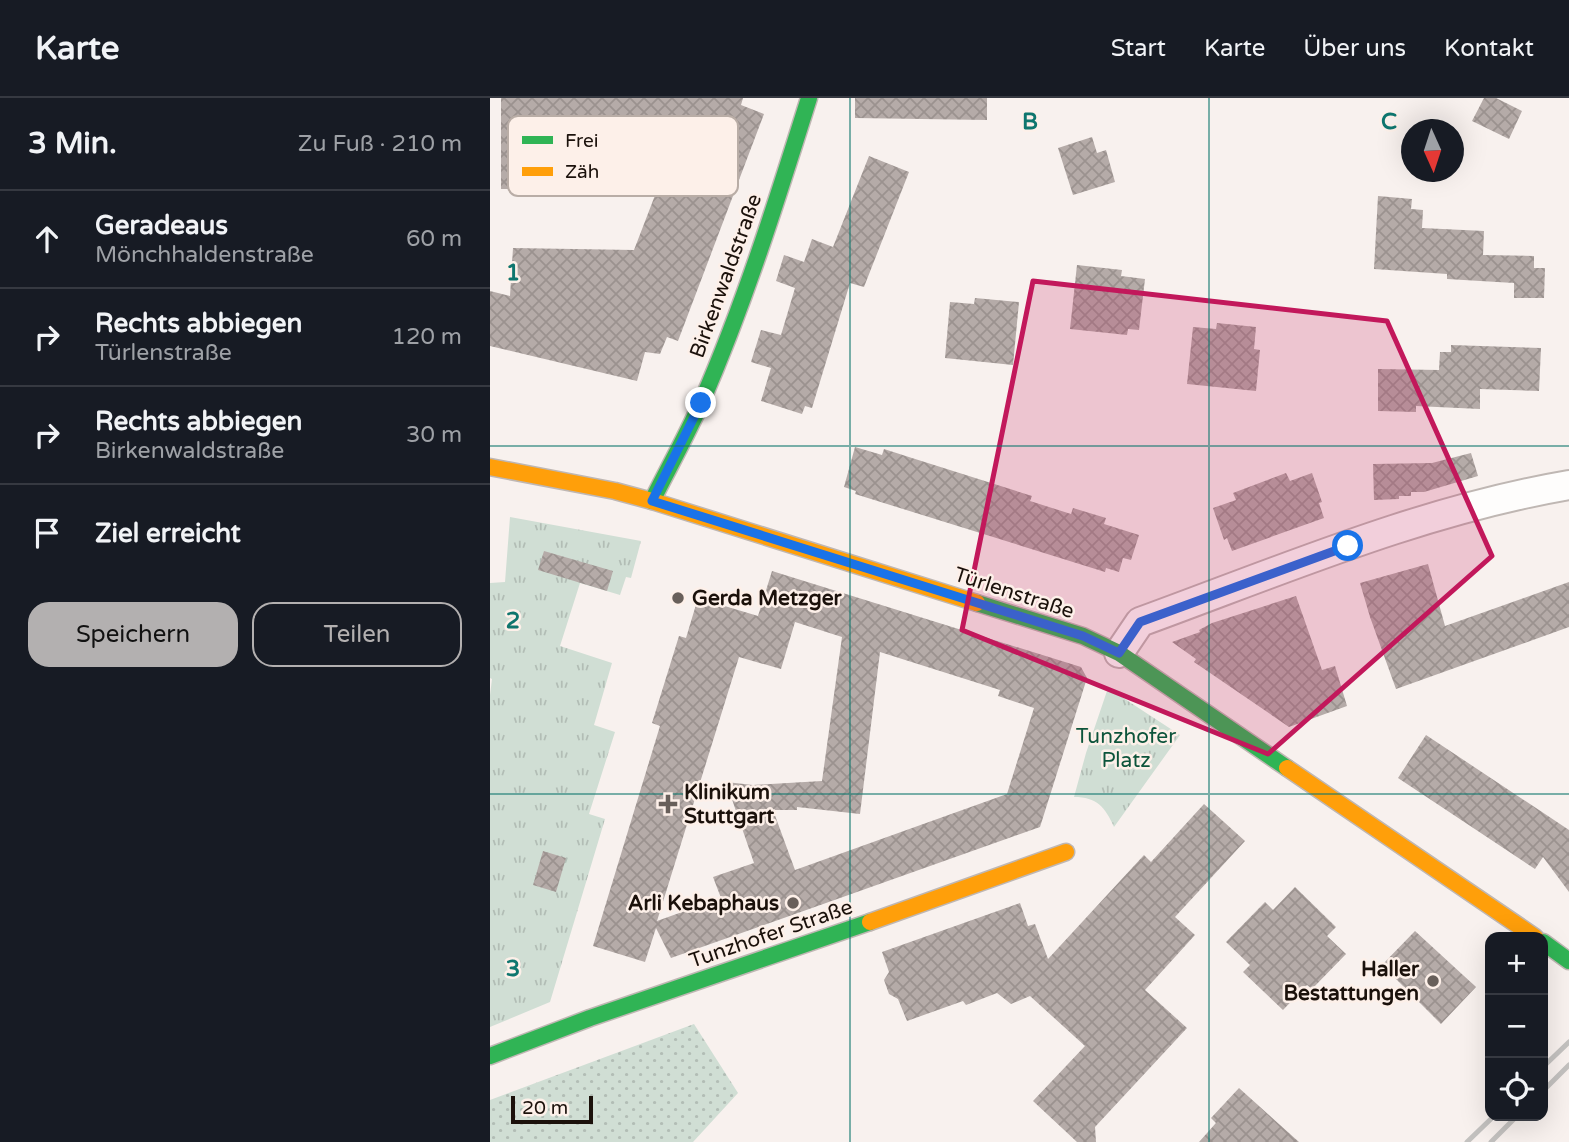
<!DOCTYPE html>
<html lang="de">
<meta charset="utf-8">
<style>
:root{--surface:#171b24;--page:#242831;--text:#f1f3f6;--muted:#9ea1a6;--line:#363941;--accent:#b3b0b0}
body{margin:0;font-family:"Varela Round",sans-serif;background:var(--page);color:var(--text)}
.controls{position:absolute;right:21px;bottom:21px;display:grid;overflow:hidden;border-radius:14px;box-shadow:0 7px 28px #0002}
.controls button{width:63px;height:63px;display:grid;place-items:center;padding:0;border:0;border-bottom:2px solid var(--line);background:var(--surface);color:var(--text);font:35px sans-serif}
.compass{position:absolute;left:911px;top:21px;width:63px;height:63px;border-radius:50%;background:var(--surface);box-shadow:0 7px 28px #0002;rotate:177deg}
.scale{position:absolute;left:21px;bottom:18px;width:82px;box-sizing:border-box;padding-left:7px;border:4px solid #1b110b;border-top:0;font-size:19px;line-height:24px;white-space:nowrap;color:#1b110b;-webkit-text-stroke:5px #fdf0e9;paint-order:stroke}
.stop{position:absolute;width:21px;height:21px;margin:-16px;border:5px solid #1a73e8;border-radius:50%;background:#fff}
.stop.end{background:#1a73e8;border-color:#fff;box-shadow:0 2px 7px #0008}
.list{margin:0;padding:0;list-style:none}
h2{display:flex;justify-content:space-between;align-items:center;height:91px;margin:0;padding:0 28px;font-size:30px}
h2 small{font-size:23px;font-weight:400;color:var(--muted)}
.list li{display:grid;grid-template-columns:46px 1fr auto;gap:21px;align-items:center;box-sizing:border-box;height:98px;padding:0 28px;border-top:2px solid var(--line)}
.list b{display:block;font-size:26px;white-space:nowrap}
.list p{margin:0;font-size:23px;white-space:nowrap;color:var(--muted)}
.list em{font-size:23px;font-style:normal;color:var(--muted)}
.actions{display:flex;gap:14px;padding:21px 28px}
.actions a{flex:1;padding:16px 0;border:2px solid var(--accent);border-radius:21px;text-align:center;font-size:24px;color:var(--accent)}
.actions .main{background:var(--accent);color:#111}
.icon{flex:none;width:38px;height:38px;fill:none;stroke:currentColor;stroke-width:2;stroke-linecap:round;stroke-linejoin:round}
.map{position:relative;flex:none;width:1079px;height:1044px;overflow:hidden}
header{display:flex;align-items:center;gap:42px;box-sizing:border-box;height:98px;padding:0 35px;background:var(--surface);border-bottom:2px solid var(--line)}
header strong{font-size:33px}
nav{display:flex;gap:38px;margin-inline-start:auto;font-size:24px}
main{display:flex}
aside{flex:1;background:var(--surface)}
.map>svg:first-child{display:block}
.grass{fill:url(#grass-dots)}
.park{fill:url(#park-tufts)}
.building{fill:url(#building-cross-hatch);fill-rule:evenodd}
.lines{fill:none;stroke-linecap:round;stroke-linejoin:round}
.street-casing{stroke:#bfb7b3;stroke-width:32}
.fast-casing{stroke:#bfb7b3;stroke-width:19}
.slow-casing{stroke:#bfb7b3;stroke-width:19}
.street{stroke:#fefdfc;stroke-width:28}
.fast{stroke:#30b455;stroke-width:16}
.slow{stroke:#ff9f0a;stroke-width:16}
.rail{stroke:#c3c1bf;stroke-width:5}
.route{stroke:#1a73e8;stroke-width:9}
.marked{fill:#c2185b;fill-opacity:0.2;stroke:#c2185b;stroke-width:5;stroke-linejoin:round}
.grid{fill:none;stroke:#0f766e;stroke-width:2;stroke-opacity:0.55}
.poi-dot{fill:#685f5a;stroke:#fdf0e9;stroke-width:2.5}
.labels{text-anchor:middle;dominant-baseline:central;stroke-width:5;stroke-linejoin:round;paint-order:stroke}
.street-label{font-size:21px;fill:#1b110b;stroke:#fdf0e9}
.poi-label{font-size:21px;font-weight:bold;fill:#1b110b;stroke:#fdf0e9;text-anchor:start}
.park-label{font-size:21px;fill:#0d543b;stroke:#fdf0e9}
.key{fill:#fdf0e9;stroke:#b9ada6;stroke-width:2}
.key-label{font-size:19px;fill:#1b110b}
.grid-label{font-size:23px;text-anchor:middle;font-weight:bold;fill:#0f766e;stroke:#fdf0e9;stroke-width:5;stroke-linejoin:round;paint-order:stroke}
</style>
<header>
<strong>Karte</strong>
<nav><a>Start</a><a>Karte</a><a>Über uns</a><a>Kontakt</a></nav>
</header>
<main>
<aside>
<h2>3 Min.<small>Zu Fuß · 210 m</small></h2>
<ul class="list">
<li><svg class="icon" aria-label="ahead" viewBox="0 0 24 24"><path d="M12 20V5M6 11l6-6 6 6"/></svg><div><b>Geradeaus</b><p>Mönchhaldenstraße</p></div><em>60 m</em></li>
<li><svg class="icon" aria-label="right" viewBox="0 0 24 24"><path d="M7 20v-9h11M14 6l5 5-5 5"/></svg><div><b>Rechts abbiegen</b><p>Türlenstraße</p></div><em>120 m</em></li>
<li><svg class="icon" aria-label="right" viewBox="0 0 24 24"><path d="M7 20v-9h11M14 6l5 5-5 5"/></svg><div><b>Rechts abbiegen</b><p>Birkenwaldstraße</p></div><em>30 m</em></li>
<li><svg class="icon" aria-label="arrive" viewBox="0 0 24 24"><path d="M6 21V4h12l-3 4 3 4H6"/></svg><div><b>Ziel erreicht</b></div></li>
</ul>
<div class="actions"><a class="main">Speichern</a><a>Teilen</a></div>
</aside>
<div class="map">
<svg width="1079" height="1044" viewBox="0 0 1079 1044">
<defs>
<pattern id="grass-dots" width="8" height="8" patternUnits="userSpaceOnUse" patternTransform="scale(1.75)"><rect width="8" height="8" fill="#d0ded4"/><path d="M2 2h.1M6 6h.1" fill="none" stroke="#b2bdb5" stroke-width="1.8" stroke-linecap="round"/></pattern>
<pattern id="park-tufts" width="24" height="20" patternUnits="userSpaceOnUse" patternTransform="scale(1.75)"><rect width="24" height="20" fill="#d0ded4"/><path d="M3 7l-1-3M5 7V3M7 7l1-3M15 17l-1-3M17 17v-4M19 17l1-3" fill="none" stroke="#b2bdb5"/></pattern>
<pattern id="building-cross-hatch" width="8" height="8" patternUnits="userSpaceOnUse" patternTransform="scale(1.75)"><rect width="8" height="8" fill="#b5aba8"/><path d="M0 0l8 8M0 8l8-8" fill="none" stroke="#9b928f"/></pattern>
</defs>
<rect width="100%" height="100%" fill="#f8f1ee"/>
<!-- grass -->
<path class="grass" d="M204,926L248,995L203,1044H0V1002Z"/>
<!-- park -->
<path class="park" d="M20,419L151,443L141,480L136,479L130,497L90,485L70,548L122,565L104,627L125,634L99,716L115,721L60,904L0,929V597L2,581L0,580V485L15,484Z
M618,590L690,637L624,729C615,709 607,699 584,699L596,655Z"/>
<!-- building -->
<path class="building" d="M11,0H253L251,7L274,16L188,243L177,239L170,256L155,254L147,283L0,248V193L20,198L23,150L144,152L192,27H100L99,92L11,91Z
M365,0H497V22L365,20Z
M994,0H1006L1032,13L1019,41L982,23Z
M602,39L607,55L616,52L625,84L583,97L568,50Z
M379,58L419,74L374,189L360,185L322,310L315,308L312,316L271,303L281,270L261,264L271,232L291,237L305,190L286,183L294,157L314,164L322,141L343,149Z
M888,98L922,101L921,111L933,112L932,130L994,133L993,157L1044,158V170H1055L1054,200H1024V185L957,181V176L884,171Z
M587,167L632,172L631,178L655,181L649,232L638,231L637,237L580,231Z
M485,200L529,204L523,267L455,260L460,204L484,206Z
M727,225L766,229L764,251L770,252L766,293L697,286L703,229L726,231Z
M961,247L1051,250L1049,293L990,291V311L926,308V314L888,313V271L949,272L950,254H961Z
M365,349L392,357L394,351L422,360L542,398L540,403L581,416L583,410L616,420L614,426L649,437L641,462L633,460L629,474L616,470L615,474L365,396L366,393L354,389Z
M981,355L988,378L934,394H921V398H909V401L884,402L883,366L942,365Z
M796,375L800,383L822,375L832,404L829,405L834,420L742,453L737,440L734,442L723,410L746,402L743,395Z
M54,453L123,473L117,493L48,472Z
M938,466L955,528L1079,484V529L906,591L880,519L870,485Z
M282,473L591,569L597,580L550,729L181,860L166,830L155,864L103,848L170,628L162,625L189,538L196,540L208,500L268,518ZM305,524L352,539L332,683L263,687L236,684L264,765L223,779L231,800L167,823L249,559L291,571ZM390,554L510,592L508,598L544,610L517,696L305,772L283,712H307V709L370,716Z
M806,498L832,572L845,568L857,608L799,629L704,564L706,561L682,544L710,534L709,532L722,525Z
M936,637L1079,732V794L1053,759L1045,771L908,680Z
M714,706L755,743L685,819L705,837L655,892L697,930L605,1029L606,1044H587L543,1003L595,948L540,898L521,906L507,895L476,907L473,903L417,923L408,901L399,896L394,882L399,874L392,854L530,805L538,828L545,826L558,861L654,757L661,764Z
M53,753L76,760L66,794L43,787Z
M805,789L846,829L837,838L856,856L822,891L817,887L793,912L753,874L760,867L736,844L775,804L783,812Z
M925,833L986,889L951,926L892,867Z
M749,990L809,1044H709L726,1025L721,1020Z"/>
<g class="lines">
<defs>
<path id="street" d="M629,555L650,524C790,473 932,412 1079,387"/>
<path id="fast" d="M162,403C179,369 197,337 212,303C255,204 287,102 319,0
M487,505L593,538L629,555L797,670
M1053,844L1079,863
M0,958L100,920L380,824"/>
<path id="slow" d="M0,369L125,393L162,403L487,505
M797,670L1045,839
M380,824L576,754"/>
</defs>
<!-- street casing -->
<use href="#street" class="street-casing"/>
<!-- fast casing -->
<use href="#fast" class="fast-casing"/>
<!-- slow casing -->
<use href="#slow" class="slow-casing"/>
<!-- street -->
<use href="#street" class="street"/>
<!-- fast -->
<use href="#fast" class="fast"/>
<!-- slow -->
<use href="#slow" class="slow"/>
<!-- rail -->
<path class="rail" d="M1053,969L1079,944
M1053,993L1079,967
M977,1044L1004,1018
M1001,1044L1027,1018"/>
</g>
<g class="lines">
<!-- route -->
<path class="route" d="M211,305L162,403L593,538L629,555L650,524L858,448"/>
</g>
<!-- marked area -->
<path class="marked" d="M543,183L897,223L1002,458L778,656L472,532Z"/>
<!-- grid -->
<path class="grid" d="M360,0V1044M719,0V1044M0,348H1079M0,696H1079"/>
<!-- markers -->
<g class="poi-dot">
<circle cx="188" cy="500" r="7"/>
<path d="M174.5 695.5h7v7h7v7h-7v7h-7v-7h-7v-7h7z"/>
<circle cx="303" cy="805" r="7"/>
<circle cx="943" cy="883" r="7"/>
</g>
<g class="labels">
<!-- street labels -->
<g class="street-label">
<text transform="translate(236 178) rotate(-70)">Birkenwaldstraße</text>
<text transform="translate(524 495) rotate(18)">Türlenstraße</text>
<text transform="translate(281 836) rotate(-19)">Tunzhofer Straße</text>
</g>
<!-- poi labels -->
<g class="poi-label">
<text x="202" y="500">Gerda Metzger</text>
<text x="194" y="694">Klinikum<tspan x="194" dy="24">Stuttgart</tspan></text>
<text x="289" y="805" text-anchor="end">Arli Kebaphaus</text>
<text x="929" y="871" text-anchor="end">Haller<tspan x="929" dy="24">Bestattungen</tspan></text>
</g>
<!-- park labels -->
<g class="park-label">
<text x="636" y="638">Tunzhofer<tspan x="636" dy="24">Platz</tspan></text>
</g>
</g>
<!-- legend -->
<rect x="18" y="18" width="230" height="80" rx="10" class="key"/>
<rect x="32" y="38" width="31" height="8" fill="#30b455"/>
<rect x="32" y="69" width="31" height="9" fill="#ff9f0a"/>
<g class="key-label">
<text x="75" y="49">Frei</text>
<text x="75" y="80">Zäh</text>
</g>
<g class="grid-label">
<text x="540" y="31">B</text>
<text x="899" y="31">C</text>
<text x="23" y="182">1</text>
<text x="23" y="530">2</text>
<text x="23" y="878">3</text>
</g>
</svg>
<div class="controls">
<button>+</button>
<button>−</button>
<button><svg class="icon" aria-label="locate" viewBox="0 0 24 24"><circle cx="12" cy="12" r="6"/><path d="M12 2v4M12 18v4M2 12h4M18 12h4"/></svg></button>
</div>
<svg class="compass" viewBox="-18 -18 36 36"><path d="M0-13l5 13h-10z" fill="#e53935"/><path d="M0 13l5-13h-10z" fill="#9ea1a6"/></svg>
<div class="scale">20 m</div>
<div class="stop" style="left:858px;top:448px"></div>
<div class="stop end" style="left:211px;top:305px"></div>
</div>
</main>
